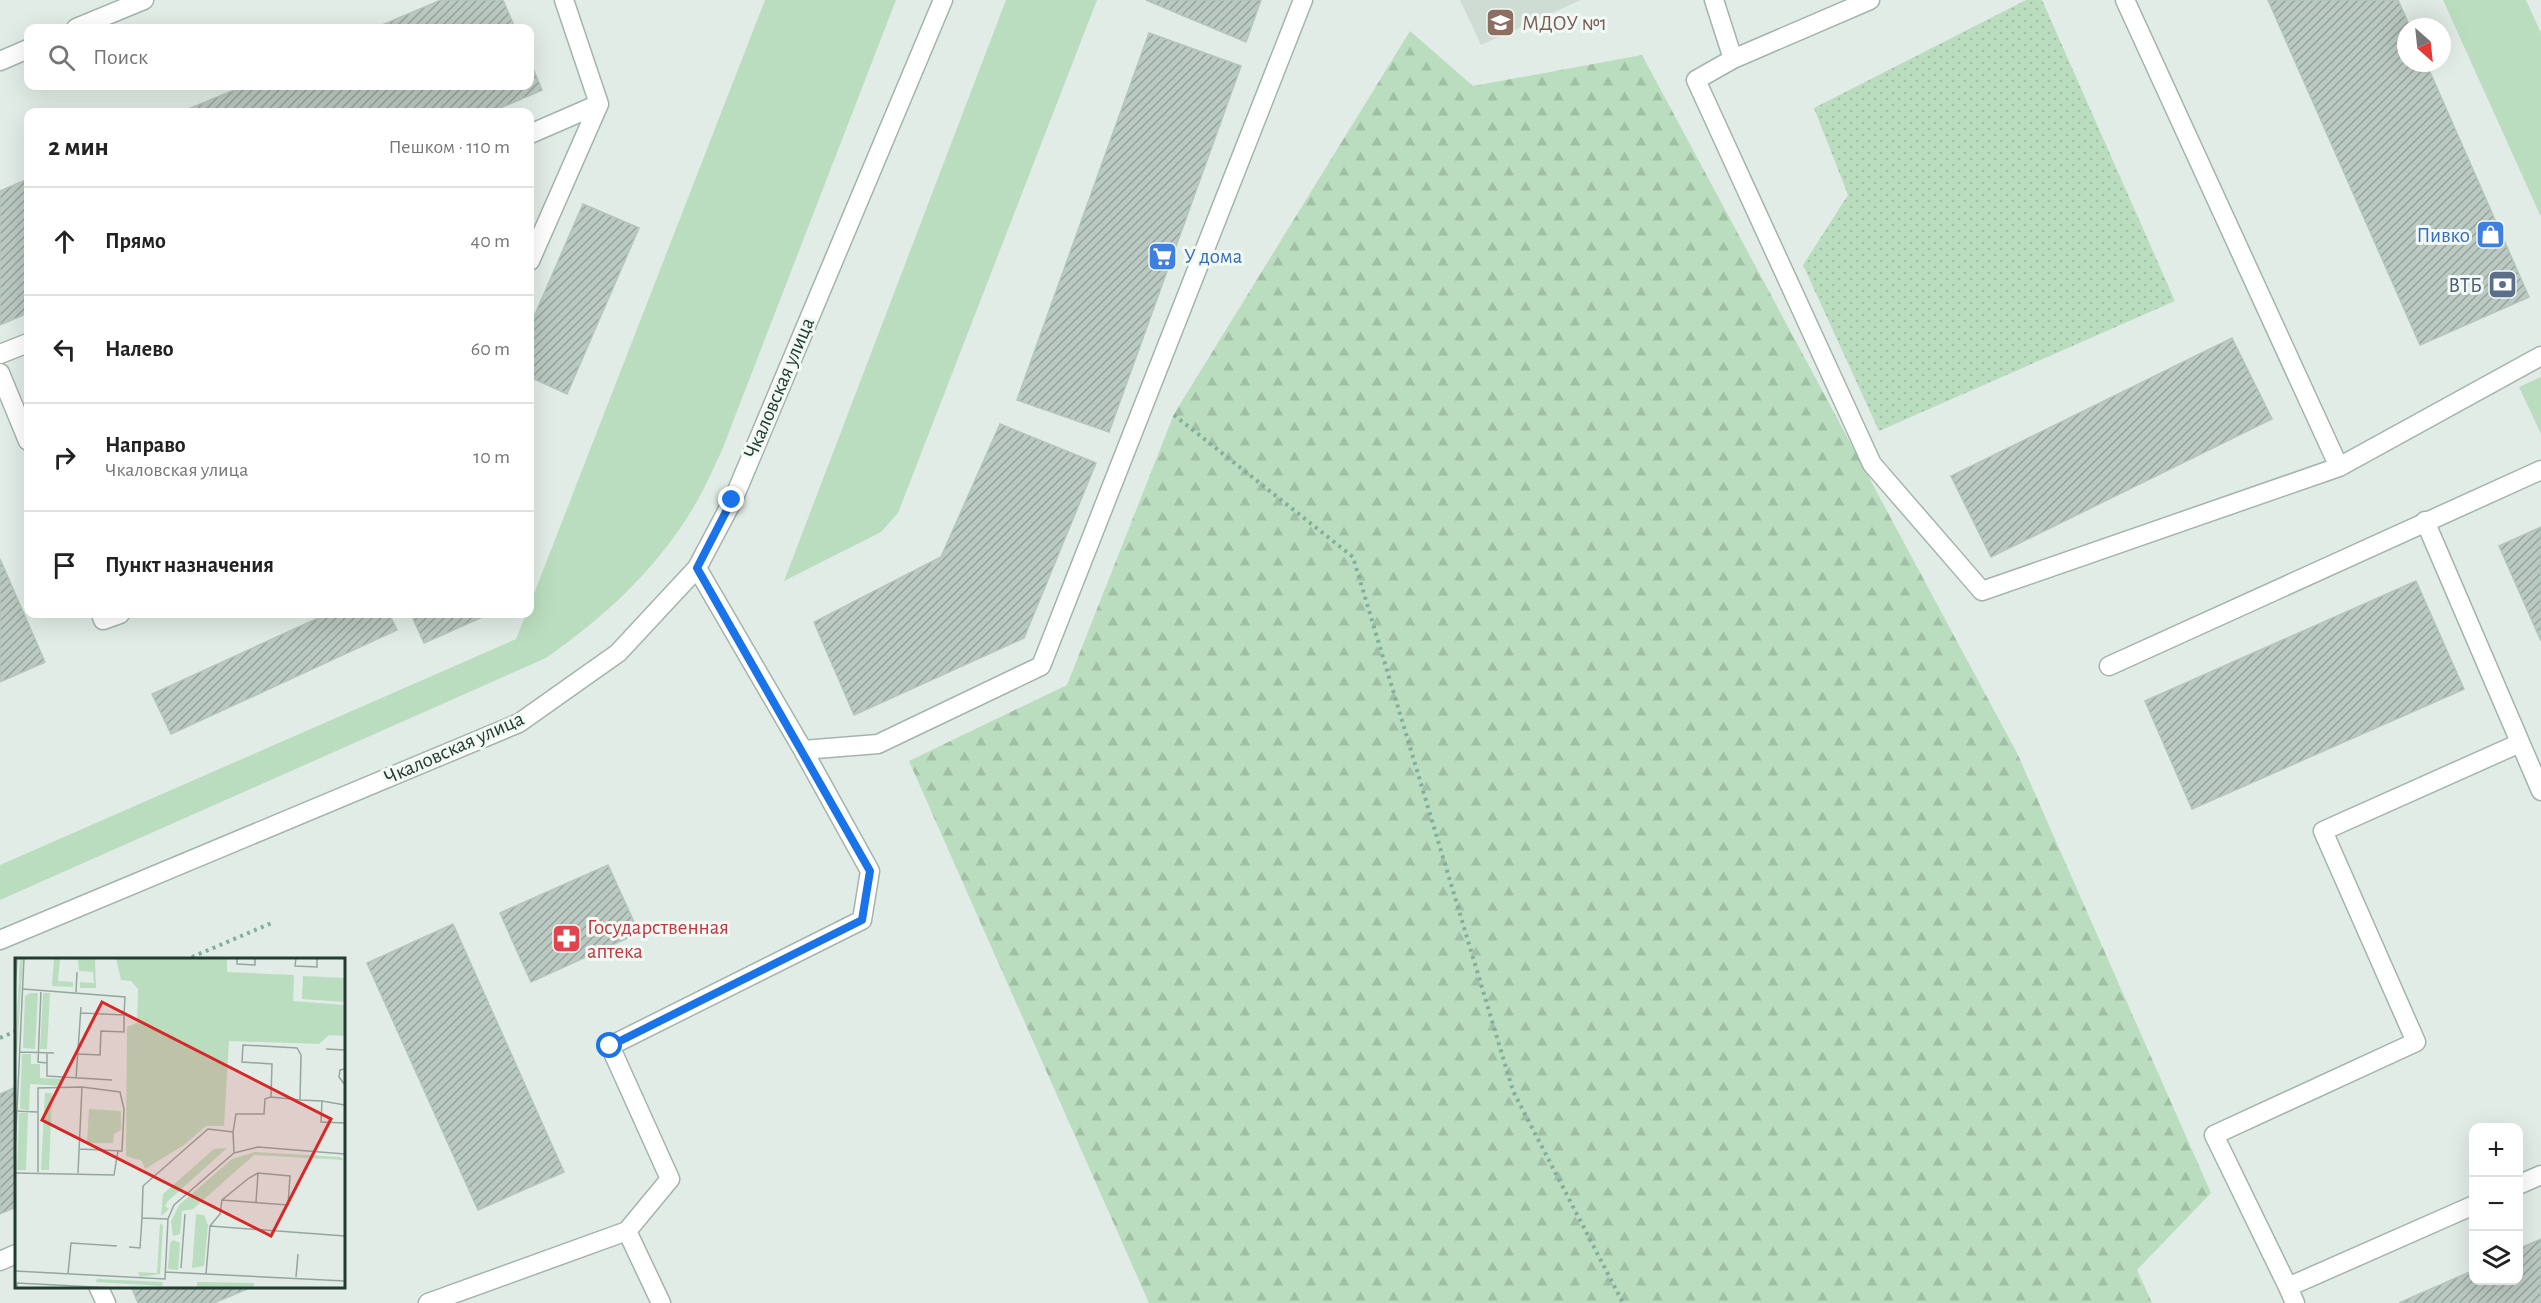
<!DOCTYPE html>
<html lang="ru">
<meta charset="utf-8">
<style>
:root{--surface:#fff;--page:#f2f2f2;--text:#222;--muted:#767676;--line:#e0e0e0}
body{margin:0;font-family:"Alegreya Sans",sans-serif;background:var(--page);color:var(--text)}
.controls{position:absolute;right:18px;bottom:18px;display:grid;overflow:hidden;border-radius:12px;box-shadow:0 6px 24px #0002}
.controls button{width:54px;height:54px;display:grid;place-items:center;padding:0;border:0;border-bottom:2px solid var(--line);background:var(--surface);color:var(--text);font:30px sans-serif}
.compass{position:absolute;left:2397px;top:18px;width:54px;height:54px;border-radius:50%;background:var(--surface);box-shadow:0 6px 24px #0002;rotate:153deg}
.stop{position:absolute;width:18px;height:18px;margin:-14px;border:4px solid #1a73e8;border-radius:50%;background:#fff}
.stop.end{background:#1a73e8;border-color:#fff;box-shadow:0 2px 6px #0008}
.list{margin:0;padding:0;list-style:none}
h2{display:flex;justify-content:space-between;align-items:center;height:78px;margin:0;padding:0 24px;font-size:26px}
h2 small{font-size:20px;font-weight:400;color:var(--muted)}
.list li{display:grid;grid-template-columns:39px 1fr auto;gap:18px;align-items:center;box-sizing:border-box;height:108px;padding:0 24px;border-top:2px solid var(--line)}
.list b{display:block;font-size:22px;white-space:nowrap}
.list p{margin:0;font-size:20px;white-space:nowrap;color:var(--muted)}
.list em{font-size:20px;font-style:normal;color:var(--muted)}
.icon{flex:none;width:33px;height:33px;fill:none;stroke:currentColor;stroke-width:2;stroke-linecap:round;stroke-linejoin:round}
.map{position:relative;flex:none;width:2541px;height:1303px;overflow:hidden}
.search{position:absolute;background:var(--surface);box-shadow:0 6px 24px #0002;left:24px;top:24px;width:510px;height:66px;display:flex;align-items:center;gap:15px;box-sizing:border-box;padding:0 21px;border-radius:12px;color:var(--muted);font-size:22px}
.panel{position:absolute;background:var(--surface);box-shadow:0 6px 24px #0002;left:24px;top:108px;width:510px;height:510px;border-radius:12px}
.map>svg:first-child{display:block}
.built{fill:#cfdcd4}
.green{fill:#baddbf}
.forest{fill:url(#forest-firs)}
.park{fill:url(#park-dots)}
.building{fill:url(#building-hatch);stroke:#b4c5bc;stroke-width:1.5}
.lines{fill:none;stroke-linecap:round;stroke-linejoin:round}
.minor-casing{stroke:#a4b4ac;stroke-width:21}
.path{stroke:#82af9b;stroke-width:4;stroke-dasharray:3 4.5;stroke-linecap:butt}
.minor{stroke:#fff;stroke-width:18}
.route{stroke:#1a73e8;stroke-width:8}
.labels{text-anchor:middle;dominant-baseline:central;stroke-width:6;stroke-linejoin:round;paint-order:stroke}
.education-label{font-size:21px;fill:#785e54;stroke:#f2f8f4;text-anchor:start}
.shop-label{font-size:21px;fill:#366cbe;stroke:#f2f8f4;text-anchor:end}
.service-label{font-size:21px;fill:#4e5e75;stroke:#f2f8f4;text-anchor:end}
.street-label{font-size:21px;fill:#223c32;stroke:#f2f8f4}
.health-label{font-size:21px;fill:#be3a42;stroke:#f2f8f4;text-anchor:start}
.inset-road{fill:none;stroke:#95a69e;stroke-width:1.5}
.view{fill:#d62828;fill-opacity:0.15;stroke:#d62828;stroke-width:3}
.inset-edge{fill:none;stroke:#223c32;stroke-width:3}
</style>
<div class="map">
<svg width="2541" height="1303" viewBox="0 0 2541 1303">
<defs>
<pattern id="forest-firs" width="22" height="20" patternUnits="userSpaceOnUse" patternTransform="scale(1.5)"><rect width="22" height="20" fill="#baddbf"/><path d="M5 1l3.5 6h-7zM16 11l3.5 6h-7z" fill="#a0bfa5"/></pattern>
<pattern id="park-dots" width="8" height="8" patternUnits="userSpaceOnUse" patternTransform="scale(1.5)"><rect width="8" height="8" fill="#baddbf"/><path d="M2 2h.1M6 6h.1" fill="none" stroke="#a0bfa5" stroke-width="1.8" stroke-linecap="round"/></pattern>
<pattern id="building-hatch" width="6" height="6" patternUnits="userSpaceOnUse" patternTransform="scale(1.5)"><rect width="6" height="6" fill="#bac9c1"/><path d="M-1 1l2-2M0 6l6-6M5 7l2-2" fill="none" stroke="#97a49d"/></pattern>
</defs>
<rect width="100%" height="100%" fill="#e1ece6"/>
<!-- built -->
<path class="built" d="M1460,0H1581L1481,45Z"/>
<!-- green -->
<path class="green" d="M765,0H896L722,450C714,467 706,486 696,503C659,567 606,616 546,658L0,900V865L516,639L526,614H530V604Z
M1006,0H1097L898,513L881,532L784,581Z
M2443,0H2526L2541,33V217Z
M2541,377V434L2519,387Z"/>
<!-- forest -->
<path class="forest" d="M1410,31L1473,86L1642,55L2017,753L2211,1193L2137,1270L2152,1303H1149L909,761L1067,685L1174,414Z"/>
<!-- park -->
<path class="park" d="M2026,0H2042L2175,301L1879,431L1803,265L1848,195L1814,108Z"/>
<!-- building -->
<path class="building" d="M441,0H503L515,28H375Z
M1146,0H1261L1246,42Z
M2268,0H2398L2410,27H2406V63H2426L2529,297L2420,345Z
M1149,33L1241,66L1109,432L1017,400Z
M530,61L542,90L491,112H181L244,86H530Z
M28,179V313L0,325V191Z
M583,204L639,228L567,394L530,377V326Z
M2232,338L2272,419L1991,557L1951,476Z
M1000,424L1096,463L1024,638L854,715L814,622L941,557Z
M2541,527V641L2499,546Z
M0,559L45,662L0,682Z
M2416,581L2464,689L2192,809L2145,701Z
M327,614H389L397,630L171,734L152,694Z
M411,614H489L424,643Z
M608,865L639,933L531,982L500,913Z
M453,924L564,1172L478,1210L367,963Z
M16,1087V1207L0,1214V1094Z
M2541,1239V1303H2399L2474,1270V1280H2518V1249Z
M131,1286H246L247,1289L214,1303H138Z"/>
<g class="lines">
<defs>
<path id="minor" d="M1714,0L1733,59
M1870,0L1733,59L1696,80L1872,464L1982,591L2339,467L2541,356
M2125,0L2339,467
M76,28L144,0
M0,61L28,49
M530,134L599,104
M530,261L599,104L564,0
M0,354L28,343
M0,373L28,441
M2425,521L2541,791
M697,568L803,750L878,744L1041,666L1303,0
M101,614L103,620L120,614
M2109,666L2541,470
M0,940L519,723L618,653L697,568L733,500L943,0
M2518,1185L2541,1175
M0,1261L16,1254
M98,1286L106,1303
M2288,1287L2214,1135L2416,1042L2323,831L2520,743
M428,1303L627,1231
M661,1303L627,1231L670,1179L610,1046L862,920L870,871L803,750
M2295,1303L2288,1287L2474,1205"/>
</defs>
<!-- minor casing -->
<use href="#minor" class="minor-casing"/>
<!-- path -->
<path class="path" d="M1174,415L1353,557L1513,1091L1623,1303
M185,960L274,922
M0,1038L16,1031"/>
<!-- minor -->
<use href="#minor" class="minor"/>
</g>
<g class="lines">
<!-- route -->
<path class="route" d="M610,1046L862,920L870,871L697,568L732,500"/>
</g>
<!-- icons -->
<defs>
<symbol id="school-square" viewBox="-11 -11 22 22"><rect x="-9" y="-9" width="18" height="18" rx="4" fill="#8d6e63" stroke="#f2f8f4"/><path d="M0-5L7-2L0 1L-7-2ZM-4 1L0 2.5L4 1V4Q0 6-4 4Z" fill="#fff"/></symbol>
<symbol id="shop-square" viewBox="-11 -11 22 22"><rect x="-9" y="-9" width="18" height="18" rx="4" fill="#3f7fe0" stroke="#f2f8f4"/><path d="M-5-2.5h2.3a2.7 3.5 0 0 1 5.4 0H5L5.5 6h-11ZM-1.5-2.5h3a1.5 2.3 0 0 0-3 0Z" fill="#fff"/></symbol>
<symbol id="supermarket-square" viewBox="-11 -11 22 22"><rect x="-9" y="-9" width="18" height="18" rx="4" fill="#3f7fe0" stroke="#f2f8f4"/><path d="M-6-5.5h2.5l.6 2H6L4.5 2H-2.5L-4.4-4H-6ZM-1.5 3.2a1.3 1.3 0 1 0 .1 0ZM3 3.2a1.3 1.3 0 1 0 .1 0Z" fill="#fff"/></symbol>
<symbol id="bank-square" viewBox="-11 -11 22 22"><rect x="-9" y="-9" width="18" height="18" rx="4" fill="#5c6f8a" stroke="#f2f8f4"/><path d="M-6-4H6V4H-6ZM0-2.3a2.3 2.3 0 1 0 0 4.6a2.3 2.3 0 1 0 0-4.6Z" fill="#fff"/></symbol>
<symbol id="pharmacy-square" viewBox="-11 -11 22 22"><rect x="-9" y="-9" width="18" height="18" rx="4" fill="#e0444e" stroke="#f2f8f4"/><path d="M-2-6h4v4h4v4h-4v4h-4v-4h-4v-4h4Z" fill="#fff"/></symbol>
</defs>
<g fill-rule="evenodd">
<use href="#school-square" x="1484" y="6" width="33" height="33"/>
<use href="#shop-square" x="2474" y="218" width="33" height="33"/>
<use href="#supermarket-square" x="1146" y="240" width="33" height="33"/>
<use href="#bank-square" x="2486" y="268" width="33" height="33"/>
<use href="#pharmacy-square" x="550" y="922" width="33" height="33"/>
</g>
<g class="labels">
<!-- education labels -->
<g class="education-label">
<text x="1522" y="23">МДОУ №1</text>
</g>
<!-- shop labels -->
<g class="shop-label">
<text x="2470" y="235">Пивко</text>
<text x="1184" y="256" text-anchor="start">У дома</text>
</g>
<!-- service labels -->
<g class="service-label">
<text x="2482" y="285">ВТБ</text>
</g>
<!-- street labels -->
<g class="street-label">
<text transform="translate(779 388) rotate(-67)">Чкаловская улица</text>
<text transform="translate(454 748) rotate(-24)">Чкаловская улица</text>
</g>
<!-- health labels -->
<g class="health-label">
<text x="587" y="927">Государственная<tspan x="587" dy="24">аптека</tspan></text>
</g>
</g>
<!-- overview -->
<g transform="translate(15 958)">
<rect width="330" height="330" fill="#e1ece6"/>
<path d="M5,0H8L2,95H0ZM39,0H80L81,30H65V24L79,25L78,14L64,13L63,2L45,1L43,23L58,24V29L37,28ZM15,35H23L20,91L8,90L10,38ZM28,35H35L32,91H25ZM7,96H16V106H25V120L47,121V128L15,126L14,152L5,151ZM30,135H37L34,212H26ZM4,155H13L11,212H2ZM212,190L153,243L150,248L154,251L146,258L148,236L199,191ZM240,194L325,199L329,202L239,197L178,251L167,253L165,276L158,278L156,263L164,247L217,201ZM145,265L148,268L145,316L125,319L123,314L142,315ZM158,282L165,285L163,312L153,311L155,285ZM82,321L148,324L147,328L81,324Z" fill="#baddbf"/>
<path d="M101,0H212V14L279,17L278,43L330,47V78L314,77L304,86L214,83L209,168H191L169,187L130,211L127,203L111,198L112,69L122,65L123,31L116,23L106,22ZM288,18L330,20V44L287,41ZM181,256L189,257L193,267L189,308L177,310ZM182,324L239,325V330H182Z" fill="#baddbf"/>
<path d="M74,151L106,153V172L99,176L98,185H72Z" fill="#baddbf"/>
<path class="inset-road" d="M222,0V6L240,7V0M281,0L280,8L302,9V0M8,31L110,39L109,57L66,55M26,32L23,104L32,105M61,34L62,14M0,35L2,0M311,91L330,92M5,94L39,95M32,95V118L97,122M63,96L85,97L86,73L109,74V57M330,111L325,112L324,119L330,127M61,120L66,49M285,142L307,143L306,164L330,165M307,143L330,147M0,153L22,154M218,174L221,156H249L250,141L256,139L257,106L227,104L228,87L282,90L286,97L285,142L256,139M0,195L9,0M23,214V130L67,129L105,134L109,151L107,193L64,191M0,215L99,217L103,193M63,215L67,129M241,244L243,215M153,261L127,260L128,228L193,171L218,174L219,195M195,268L205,256L207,242L234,220L243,215L275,218L273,247L207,242M114,289L125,290L127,260M166,310L170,256M0,313L150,321L153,261L159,247L219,195L243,189L330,196M150,314L330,323M53,316L56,285L102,288M191,316L195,268L330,278M281,319L283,296M2,330V325L99,330"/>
<path class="view" d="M87,44L316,161L256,278L27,162Z"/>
<rect width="330" height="330" class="inset-edge"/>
</g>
</svg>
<div class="controls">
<button>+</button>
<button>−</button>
<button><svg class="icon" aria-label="layers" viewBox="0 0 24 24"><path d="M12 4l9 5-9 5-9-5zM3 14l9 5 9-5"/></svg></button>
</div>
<svg class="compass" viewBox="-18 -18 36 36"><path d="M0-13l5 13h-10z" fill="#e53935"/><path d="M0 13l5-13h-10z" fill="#767676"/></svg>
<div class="stop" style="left:610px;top:1046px"></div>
<div class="stop end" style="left:732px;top:500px"></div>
<div class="search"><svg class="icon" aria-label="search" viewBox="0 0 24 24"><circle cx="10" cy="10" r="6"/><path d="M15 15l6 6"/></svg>Поиск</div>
<section class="panel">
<h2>2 мин<small>Пешком · 110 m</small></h2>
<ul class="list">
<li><svg class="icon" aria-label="ahead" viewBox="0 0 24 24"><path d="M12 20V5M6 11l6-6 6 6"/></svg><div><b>Прямо</b></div><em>40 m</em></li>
<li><svg class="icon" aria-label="left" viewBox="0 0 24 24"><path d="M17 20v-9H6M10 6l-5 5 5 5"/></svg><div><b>Налево</b></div><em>60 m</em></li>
<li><svg class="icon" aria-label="right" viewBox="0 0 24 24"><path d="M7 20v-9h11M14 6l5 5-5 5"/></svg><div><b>Направо</b><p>Чкаловская улица</p></div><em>10 m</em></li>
<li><svg class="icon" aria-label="arrive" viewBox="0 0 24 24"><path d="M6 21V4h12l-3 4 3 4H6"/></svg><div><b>Пункт назначения</b></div></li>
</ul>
</section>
</div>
